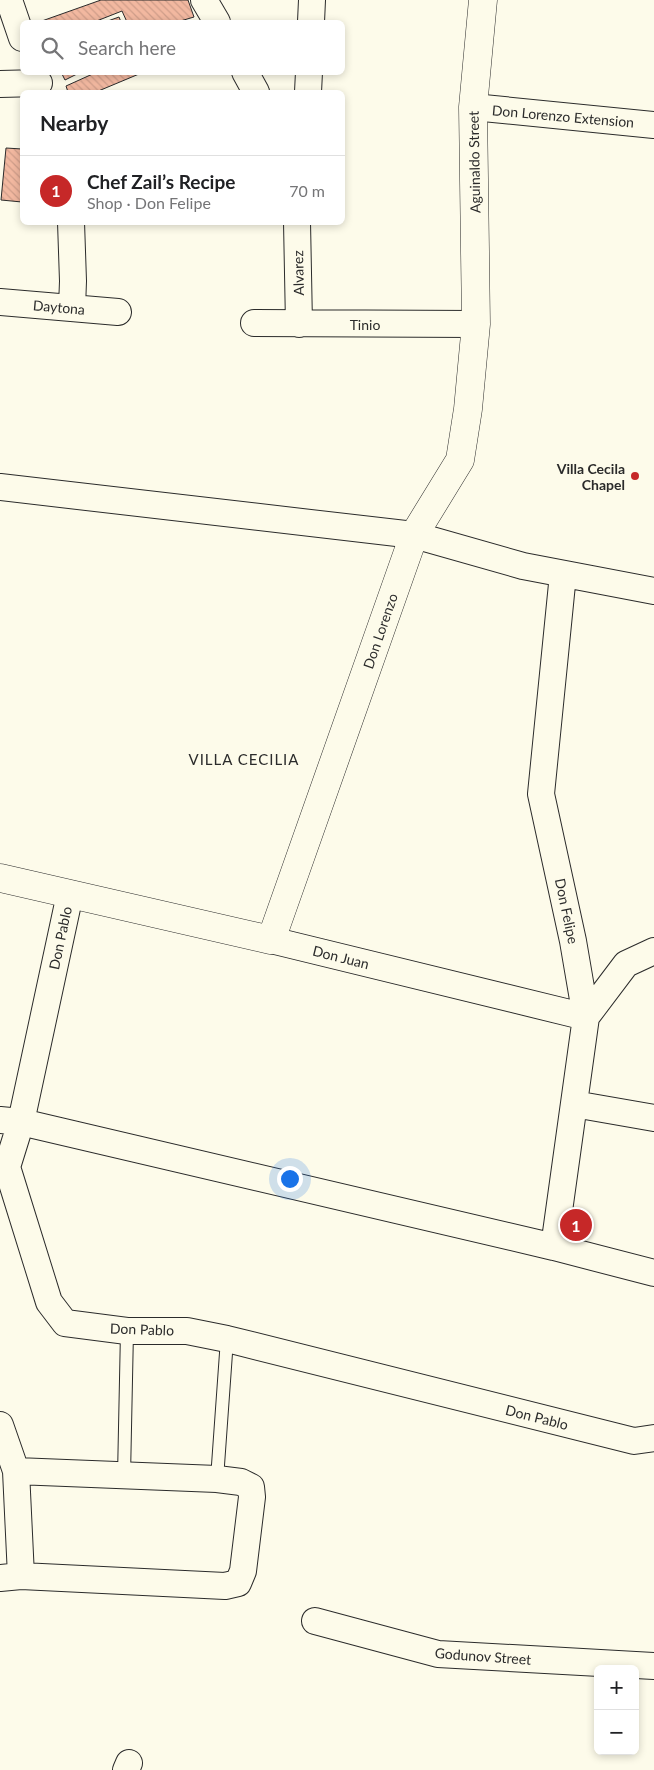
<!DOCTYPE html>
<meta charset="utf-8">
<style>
:root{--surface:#fff;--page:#f2f2f2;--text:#202124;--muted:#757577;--line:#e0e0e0;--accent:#c62828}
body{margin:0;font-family:Lato,sans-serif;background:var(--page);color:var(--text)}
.controls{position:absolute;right:15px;bottom:15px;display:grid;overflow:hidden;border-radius:8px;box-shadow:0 2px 8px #0003}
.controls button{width:45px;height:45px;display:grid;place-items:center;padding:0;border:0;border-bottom:1px solid var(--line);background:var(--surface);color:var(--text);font:25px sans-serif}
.you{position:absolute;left:289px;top:1178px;width:18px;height:18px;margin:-12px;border:4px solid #fff;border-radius:50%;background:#1a73e8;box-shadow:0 0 0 8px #1a73e833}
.badge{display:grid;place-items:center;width:32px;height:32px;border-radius:50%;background:var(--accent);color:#fff;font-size:16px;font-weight:700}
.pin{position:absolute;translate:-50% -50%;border:2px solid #fff;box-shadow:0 1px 5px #0006}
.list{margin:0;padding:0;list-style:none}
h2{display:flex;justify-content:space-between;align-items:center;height:65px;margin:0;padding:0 20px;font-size:21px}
h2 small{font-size:16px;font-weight:400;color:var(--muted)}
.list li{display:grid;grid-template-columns:32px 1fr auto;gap:15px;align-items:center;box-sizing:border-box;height:70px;padding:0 20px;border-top:1px solid var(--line)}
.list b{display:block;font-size:19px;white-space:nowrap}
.list p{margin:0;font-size:16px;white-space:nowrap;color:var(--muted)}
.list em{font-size:16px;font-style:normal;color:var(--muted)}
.icon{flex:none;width:28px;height:28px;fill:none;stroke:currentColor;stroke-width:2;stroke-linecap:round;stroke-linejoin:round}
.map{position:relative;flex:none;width:654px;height:1770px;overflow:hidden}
.search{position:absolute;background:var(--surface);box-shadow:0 2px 8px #0003;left:20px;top:20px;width:325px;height:55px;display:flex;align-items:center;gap:12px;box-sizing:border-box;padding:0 18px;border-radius:8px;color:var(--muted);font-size:19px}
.panel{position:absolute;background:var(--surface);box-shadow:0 2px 8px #0003;left:20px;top:90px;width:325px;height:135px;border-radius:8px}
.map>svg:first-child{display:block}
.building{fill:url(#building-back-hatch);stroke:#2b2b2b}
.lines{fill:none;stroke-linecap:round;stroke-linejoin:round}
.service-casing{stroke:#2b2b2b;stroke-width:14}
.minor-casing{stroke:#2b2b2b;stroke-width:28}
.tertiary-casing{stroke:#2b2b2b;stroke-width:29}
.service{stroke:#fdfbea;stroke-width:12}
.minor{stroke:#fdfbea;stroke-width:26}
.tertiary{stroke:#fdfbea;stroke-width:28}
.poi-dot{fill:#c62828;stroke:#fdfbea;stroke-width:2}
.labels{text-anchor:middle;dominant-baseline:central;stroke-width:4;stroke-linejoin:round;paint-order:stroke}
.street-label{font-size:14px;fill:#2b2b2b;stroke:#fdfbea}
.poi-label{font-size:14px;font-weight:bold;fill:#2b2b2b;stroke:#fdfbea;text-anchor:end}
.neighbourhood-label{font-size:15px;letter-spacing:1px;fill:#2b2b2b;stroke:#fdfbea}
</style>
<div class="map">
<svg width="654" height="1770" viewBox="0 0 654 1770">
<defs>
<pattern id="building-back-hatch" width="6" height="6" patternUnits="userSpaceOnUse" patternTransform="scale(1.25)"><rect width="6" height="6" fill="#f2b8a0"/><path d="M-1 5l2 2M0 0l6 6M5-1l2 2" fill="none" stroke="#d09e8a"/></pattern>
</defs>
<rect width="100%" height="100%" fill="#fdfbea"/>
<!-- building -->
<path class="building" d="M101,0H188L194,17L177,22H127L122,11L94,22H39Z
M119,17L121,22H105Z
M61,72H81L65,80Z
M97,72H138L139,74L96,92H68L66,86Z
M6,148L22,149V202L1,200Z"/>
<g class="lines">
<defs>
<path id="service" d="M124,1476L127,1331
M217,1479L227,1339"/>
<path id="minor" d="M9,0L22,38
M204,0L217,22
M311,22L312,0
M245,72L256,92
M0,84L39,83
M308,92L309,72
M473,107L654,125
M71,222L73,281L72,308
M297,222L299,324
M0,302L118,312
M254,323L476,324
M0,487L414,535L523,566L654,591
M70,894L21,1122L7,1167L49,1302L65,1323L127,1331H187L227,1339L634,1441L654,1438
M271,940L586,1017
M586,1017L626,964L654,951
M574,1104L654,1118
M0,1120L21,1122L554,1247L654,1273
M554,1247L586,1017L573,941L541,794L563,574
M0,1425L16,1471L21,1576
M0,1578L21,1576L225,1586L238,1583L243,1571L252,1497L251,1487L241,1482L217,1479L16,1471
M315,1621L438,1654L654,1666
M126,1770L129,1763"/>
<path id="tertiary" d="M0,878L271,940L414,535L460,460L468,409L476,324L473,107L483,0"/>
</defs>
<!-- service casing -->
<use href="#service" class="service-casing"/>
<!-- minor casing -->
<use href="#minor" class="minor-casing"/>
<!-- tertiary casing -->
<use href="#tertiary" class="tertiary-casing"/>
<!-- service -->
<use href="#service" class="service"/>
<!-- minor -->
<use href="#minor" class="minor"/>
<!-- tertiary -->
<use href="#tertiary" class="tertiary"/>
</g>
<!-- markers -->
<circle class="poi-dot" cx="635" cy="476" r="5"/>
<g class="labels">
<!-- street labels -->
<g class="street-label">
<text transform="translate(563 116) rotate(5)">Don Lorenzo Extension</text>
<text transform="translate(474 162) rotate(-91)">Aguinaldo Street</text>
<text transform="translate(298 273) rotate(-91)">Alvarez</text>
<text transform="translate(59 307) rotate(5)">Daytona</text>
<text x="365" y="324">Tinio</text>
<text transform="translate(380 631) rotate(-71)">Don Lorenzo</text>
<text transform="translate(567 911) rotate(78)">Don Felipe</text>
<text transform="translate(60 938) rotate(-78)">Don Pablo</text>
<text transform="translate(341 957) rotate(14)">Don Juan</text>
<text transform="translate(142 1329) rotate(2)">Don Pablo</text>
<text transform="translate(537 1417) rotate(14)">Don Pablo</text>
<text transform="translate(483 1656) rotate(4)">Godunov Street</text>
</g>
<!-- poi labels -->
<g class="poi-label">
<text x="625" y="468">Villa Cecila<tspan x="625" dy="16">Chapel</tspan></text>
</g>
<!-- neighbourhood labels -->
<g class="neighbourhood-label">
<text x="244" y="759">VILLA CECILIA</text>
</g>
</g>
</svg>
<div class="controls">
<button>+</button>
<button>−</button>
</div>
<div class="you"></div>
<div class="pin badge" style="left:576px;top:1225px">1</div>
<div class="search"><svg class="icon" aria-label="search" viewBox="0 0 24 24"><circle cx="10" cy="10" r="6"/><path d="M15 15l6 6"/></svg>Search here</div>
<section class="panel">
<h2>Nearby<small></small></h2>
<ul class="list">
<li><span class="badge">1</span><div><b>Chef Zail’s Recipe</b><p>Shop · Don Felipe</p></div><em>70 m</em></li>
</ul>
</section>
</div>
